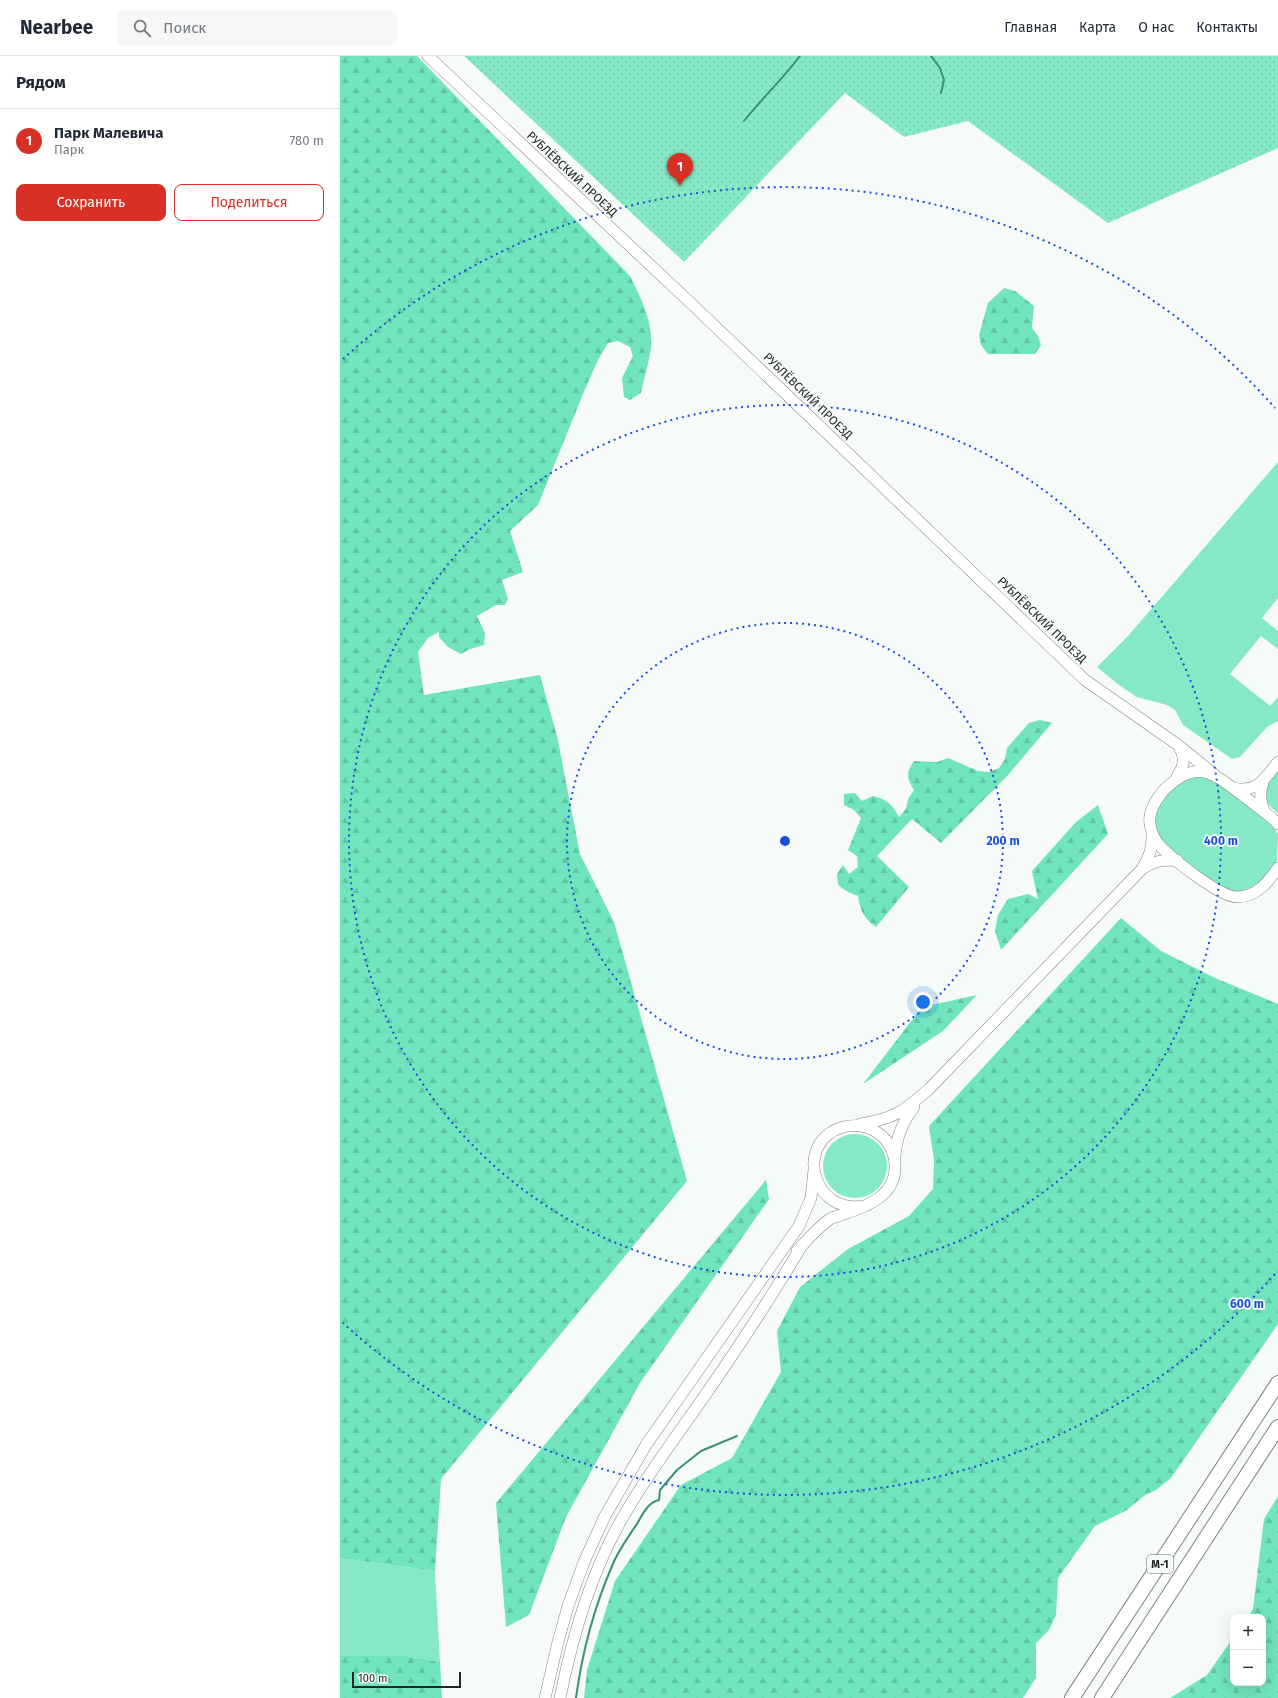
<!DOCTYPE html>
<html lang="ru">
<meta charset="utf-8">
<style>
:root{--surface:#fff;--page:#f6f6f7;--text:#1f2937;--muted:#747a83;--line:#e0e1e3;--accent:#d93025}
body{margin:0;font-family:"Fira Sans",sans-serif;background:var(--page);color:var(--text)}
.controls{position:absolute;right:12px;bottom:12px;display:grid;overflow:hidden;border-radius:8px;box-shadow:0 4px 16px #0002}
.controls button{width:36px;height:36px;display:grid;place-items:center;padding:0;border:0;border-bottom:1px solid var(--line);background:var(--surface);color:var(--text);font:20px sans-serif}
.scale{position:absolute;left:12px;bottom:10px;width:109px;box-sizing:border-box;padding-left:4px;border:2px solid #252726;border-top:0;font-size:11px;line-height:14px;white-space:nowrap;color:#252726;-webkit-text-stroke:3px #f6faf8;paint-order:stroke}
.you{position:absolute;left:583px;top:946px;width:14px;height:14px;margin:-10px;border:3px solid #fff;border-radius:50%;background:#1a73e8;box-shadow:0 0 0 6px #1a73e833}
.badge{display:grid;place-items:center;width:26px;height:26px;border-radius:50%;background:var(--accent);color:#fff;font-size:13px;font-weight:700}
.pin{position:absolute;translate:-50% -33px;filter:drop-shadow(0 1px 2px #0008)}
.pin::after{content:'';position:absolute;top:21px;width:14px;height:12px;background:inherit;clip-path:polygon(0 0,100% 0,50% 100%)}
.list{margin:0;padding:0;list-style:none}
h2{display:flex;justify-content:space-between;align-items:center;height:52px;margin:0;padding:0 16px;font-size:17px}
h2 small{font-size:13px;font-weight:400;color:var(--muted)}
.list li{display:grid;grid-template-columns:26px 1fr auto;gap:12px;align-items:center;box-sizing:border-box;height:64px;padding:0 16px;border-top:1px solid var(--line)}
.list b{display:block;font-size:15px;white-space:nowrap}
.list p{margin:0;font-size:13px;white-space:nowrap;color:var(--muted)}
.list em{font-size:13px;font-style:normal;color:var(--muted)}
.actions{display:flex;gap:8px;padding:12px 16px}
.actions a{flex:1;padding:9px 0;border:1px solid var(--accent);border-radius:8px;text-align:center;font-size:14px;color:var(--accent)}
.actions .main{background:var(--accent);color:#fff}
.icon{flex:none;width:22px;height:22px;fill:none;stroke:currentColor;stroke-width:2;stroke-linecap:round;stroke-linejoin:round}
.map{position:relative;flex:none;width:938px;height:1642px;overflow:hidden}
header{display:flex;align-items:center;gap:24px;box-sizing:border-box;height:56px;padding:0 20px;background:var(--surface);border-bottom:1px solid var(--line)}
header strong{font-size:19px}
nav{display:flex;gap:22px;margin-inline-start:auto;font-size:14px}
.search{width:280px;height:36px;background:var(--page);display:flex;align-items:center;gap:10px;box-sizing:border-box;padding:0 14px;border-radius:8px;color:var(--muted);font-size:15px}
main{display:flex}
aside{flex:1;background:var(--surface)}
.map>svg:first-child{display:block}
.green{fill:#86e9c6}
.forest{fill:url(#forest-firs)}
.park{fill:url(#park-dots)}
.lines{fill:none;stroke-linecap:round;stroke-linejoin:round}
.stream{stroke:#3b9075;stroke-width:2}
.secondary-casing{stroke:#808382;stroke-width:12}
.highway-casing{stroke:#808382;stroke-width:16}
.secondary{stroke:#fff;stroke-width:11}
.highway{stroke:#fff;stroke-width:14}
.ring{fill:none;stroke:#1d4ed8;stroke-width:2;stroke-dasharray:2 4}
.labels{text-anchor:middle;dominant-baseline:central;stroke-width:3.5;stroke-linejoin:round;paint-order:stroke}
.shield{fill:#f6faf8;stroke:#646665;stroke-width:1}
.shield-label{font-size:11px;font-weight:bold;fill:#252726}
.street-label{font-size:12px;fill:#252726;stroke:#f6faf8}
.centre{fill:#1d4ed8;stroke:#f6faf8;stroke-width:2}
.ring-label{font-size:12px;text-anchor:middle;font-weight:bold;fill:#1d4ed8;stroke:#f6faf8;stroke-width:3.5;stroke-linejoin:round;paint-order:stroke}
</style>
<header>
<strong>Nearbee</strong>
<div class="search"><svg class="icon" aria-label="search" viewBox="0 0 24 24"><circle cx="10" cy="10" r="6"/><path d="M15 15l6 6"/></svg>Поиск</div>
<nav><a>Главная</a><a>Карта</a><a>О нас</a><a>Контакты</a></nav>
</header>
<main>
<aside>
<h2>Рядом<small></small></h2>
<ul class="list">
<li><span class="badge">1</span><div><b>Парк Малевича</b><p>Парк</p></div><em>780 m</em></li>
</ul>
<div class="actions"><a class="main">Сохранить</a><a>Поделиться</a></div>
</aside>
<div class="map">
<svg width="938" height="1642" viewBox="0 0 938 1642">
<defs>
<pattern id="forest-firs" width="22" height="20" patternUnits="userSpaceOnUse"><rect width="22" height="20" fill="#70e4bd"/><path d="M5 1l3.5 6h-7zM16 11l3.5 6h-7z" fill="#61c4a2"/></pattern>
<pattern id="park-dots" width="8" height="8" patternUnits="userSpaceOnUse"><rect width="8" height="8" fill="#86e9c6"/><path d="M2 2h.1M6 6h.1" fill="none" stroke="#74c8aa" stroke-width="1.8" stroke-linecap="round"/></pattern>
</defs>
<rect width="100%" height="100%" fill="#f6faf8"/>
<!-- green -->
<path class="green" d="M938,406V542L922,562L938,575V593L921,580L890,618L930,650L938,641V665L927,671L900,701L892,703L843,669L835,654L827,649L797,641L779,629L757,611L788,580Z
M938,715V757C918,743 924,731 938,715Z
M860,720L875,726L928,765L938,778L937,805L920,827L913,832L899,837L885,835L824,789L816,774L814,761L820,747L834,730L845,722Z
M483 1110a32 32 0 1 1 64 0a32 32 0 1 1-64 0Z
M0,1502L95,1515L100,1606L67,1600H0Z"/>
<!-- forest -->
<path class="forest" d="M0,0H77L290,220C301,242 313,266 311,291C309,307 304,322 301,337L290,344L284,341L282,322L293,300L290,291L278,285L268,287L258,304L243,338L198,449L170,475L183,516L162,524L168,543L165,549H156L137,560L145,577L144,589L130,593L121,598L108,591L99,581V576L88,582L78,596L84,639L200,619L217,680L240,798L274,866L347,1125L101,1423L95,1515L0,1502Z
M664,232L675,235L694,250L692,272L698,280L701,289L695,298H648L641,289L639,279L648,247Z
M700,664L712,667L668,719L601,787L572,763L537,800L569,831L536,871C523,861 521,856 518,840L508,836L498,829L497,818L503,809L509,818L518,811L517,800L508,794L521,762L514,754L504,749V738L515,737L522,745L533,740C548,744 551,747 559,761L566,753L568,743L574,734C566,722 566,717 574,705L597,706L608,702L638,715L649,716L659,712L665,703L667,692L689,667Z
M758,749L768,778L661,894L655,875L658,859L668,843L688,838L698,843L692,815L736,766Z
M781,862L821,895L875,922L938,948V1268L831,1422L816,1434L805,1439L787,1454L755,1470L718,1522L716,1559L709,1574L696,1587V1622L683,1642H244L247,1614L275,1525L341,1429L392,1402L441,1316L437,1275L460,1231L508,1193L569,1160L593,1133L594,1104L589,1070Z
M637,939L603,975L523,1028L582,951Z
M426,1124L429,1143L300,1327L226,1461L189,1559L166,1571L156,1447Z
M938,1440V1642H830L867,1619L893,1582V1627H923V1561H908L913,1553L924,1463Z
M0,1600H67L100,1606L102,1642H0Z"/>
<!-- park -->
<path class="park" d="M124,0H938V92L768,167L628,65L564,81L505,37L344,206Z"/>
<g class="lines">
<!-- stream -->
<path class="stream" d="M591,0L600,12L604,24L601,37
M404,65C422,42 443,23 460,0
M236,1642C242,1597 254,1552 272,1510C278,1495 288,1481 297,1468C303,1458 307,1447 319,1444L320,1434L337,1414L361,1395L397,1380"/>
<defs>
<path id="secondary" d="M88,0L357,253L745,624L838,689L875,719
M836,723C843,711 847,703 839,691
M924,723C919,736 920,745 925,757
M893,732C917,737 924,724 938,706
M938,768C929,758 916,750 905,741C874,718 858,701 825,733C816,743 808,755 810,768C811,777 816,786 822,792C835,805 880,841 897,841C917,841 928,826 938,812
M803,811C810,800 812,792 812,778
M520,1068C554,1063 564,1055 589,1033L802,813C814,805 822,804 837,804
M555,1101C556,1082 563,1065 574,1051
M457,1195C467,1184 477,1172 490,1163C493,1161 497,1161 501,1159C526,1151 557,1140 555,1108C554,1095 548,1084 538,1077C528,1070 515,1068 503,1071C452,1086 473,1163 528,1149
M205,1642L218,1586L228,1550L244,1506L265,1460L306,1389L459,1170L471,1142L474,1114
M220,1642C232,1582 249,1522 279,1468C303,1425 333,1385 361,1345C396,1295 430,1243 461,1191"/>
<path id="highway" d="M732,1642L938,1327
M762,1642L938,1371"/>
</defs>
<!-- secondary casing -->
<use href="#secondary" class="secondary-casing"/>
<!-- highway casing -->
<use href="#highway" class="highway-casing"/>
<!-- secondary -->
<use href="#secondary" class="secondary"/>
<!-- highway -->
<use href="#highway" class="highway"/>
</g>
<!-- distance rings -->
<g class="ring">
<circle cx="445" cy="785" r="218"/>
<circle cx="445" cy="785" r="436"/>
<path d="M935 1218A654 654 0 0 1 3 1267M3 303A654 654 0 0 1 935 352"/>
</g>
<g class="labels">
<!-- shield labels -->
<rect class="shield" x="807" y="1499" width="26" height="18" rx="3"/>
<g class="shield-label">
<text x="820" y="1508">М-1</text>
</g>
<!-- street labels -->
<g class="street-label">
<text transform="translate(232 118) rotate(43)">РУБЛЁВСКИЙ ПРОЕЗД</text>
<text transform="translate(468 340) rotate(44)">РУБЛЁВСКИЙ ПРОЕЗД</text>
<text transform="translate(702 564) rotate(44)">РУБЛЁВСКИЙ ПРОЕЗД</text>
</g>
</g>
<circle cx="445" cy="785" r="6" class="centre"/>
<g class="ring-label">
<text x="663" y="789">200 m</text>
<text x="881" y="789">400 m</text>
<text x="907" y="1252">600 m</text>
</g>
</svg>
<div class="controls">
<button>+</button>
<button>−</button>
</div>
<div class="scale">100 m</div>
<div class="you"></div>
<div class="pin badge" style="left:340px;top:130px">1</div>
</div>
</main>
